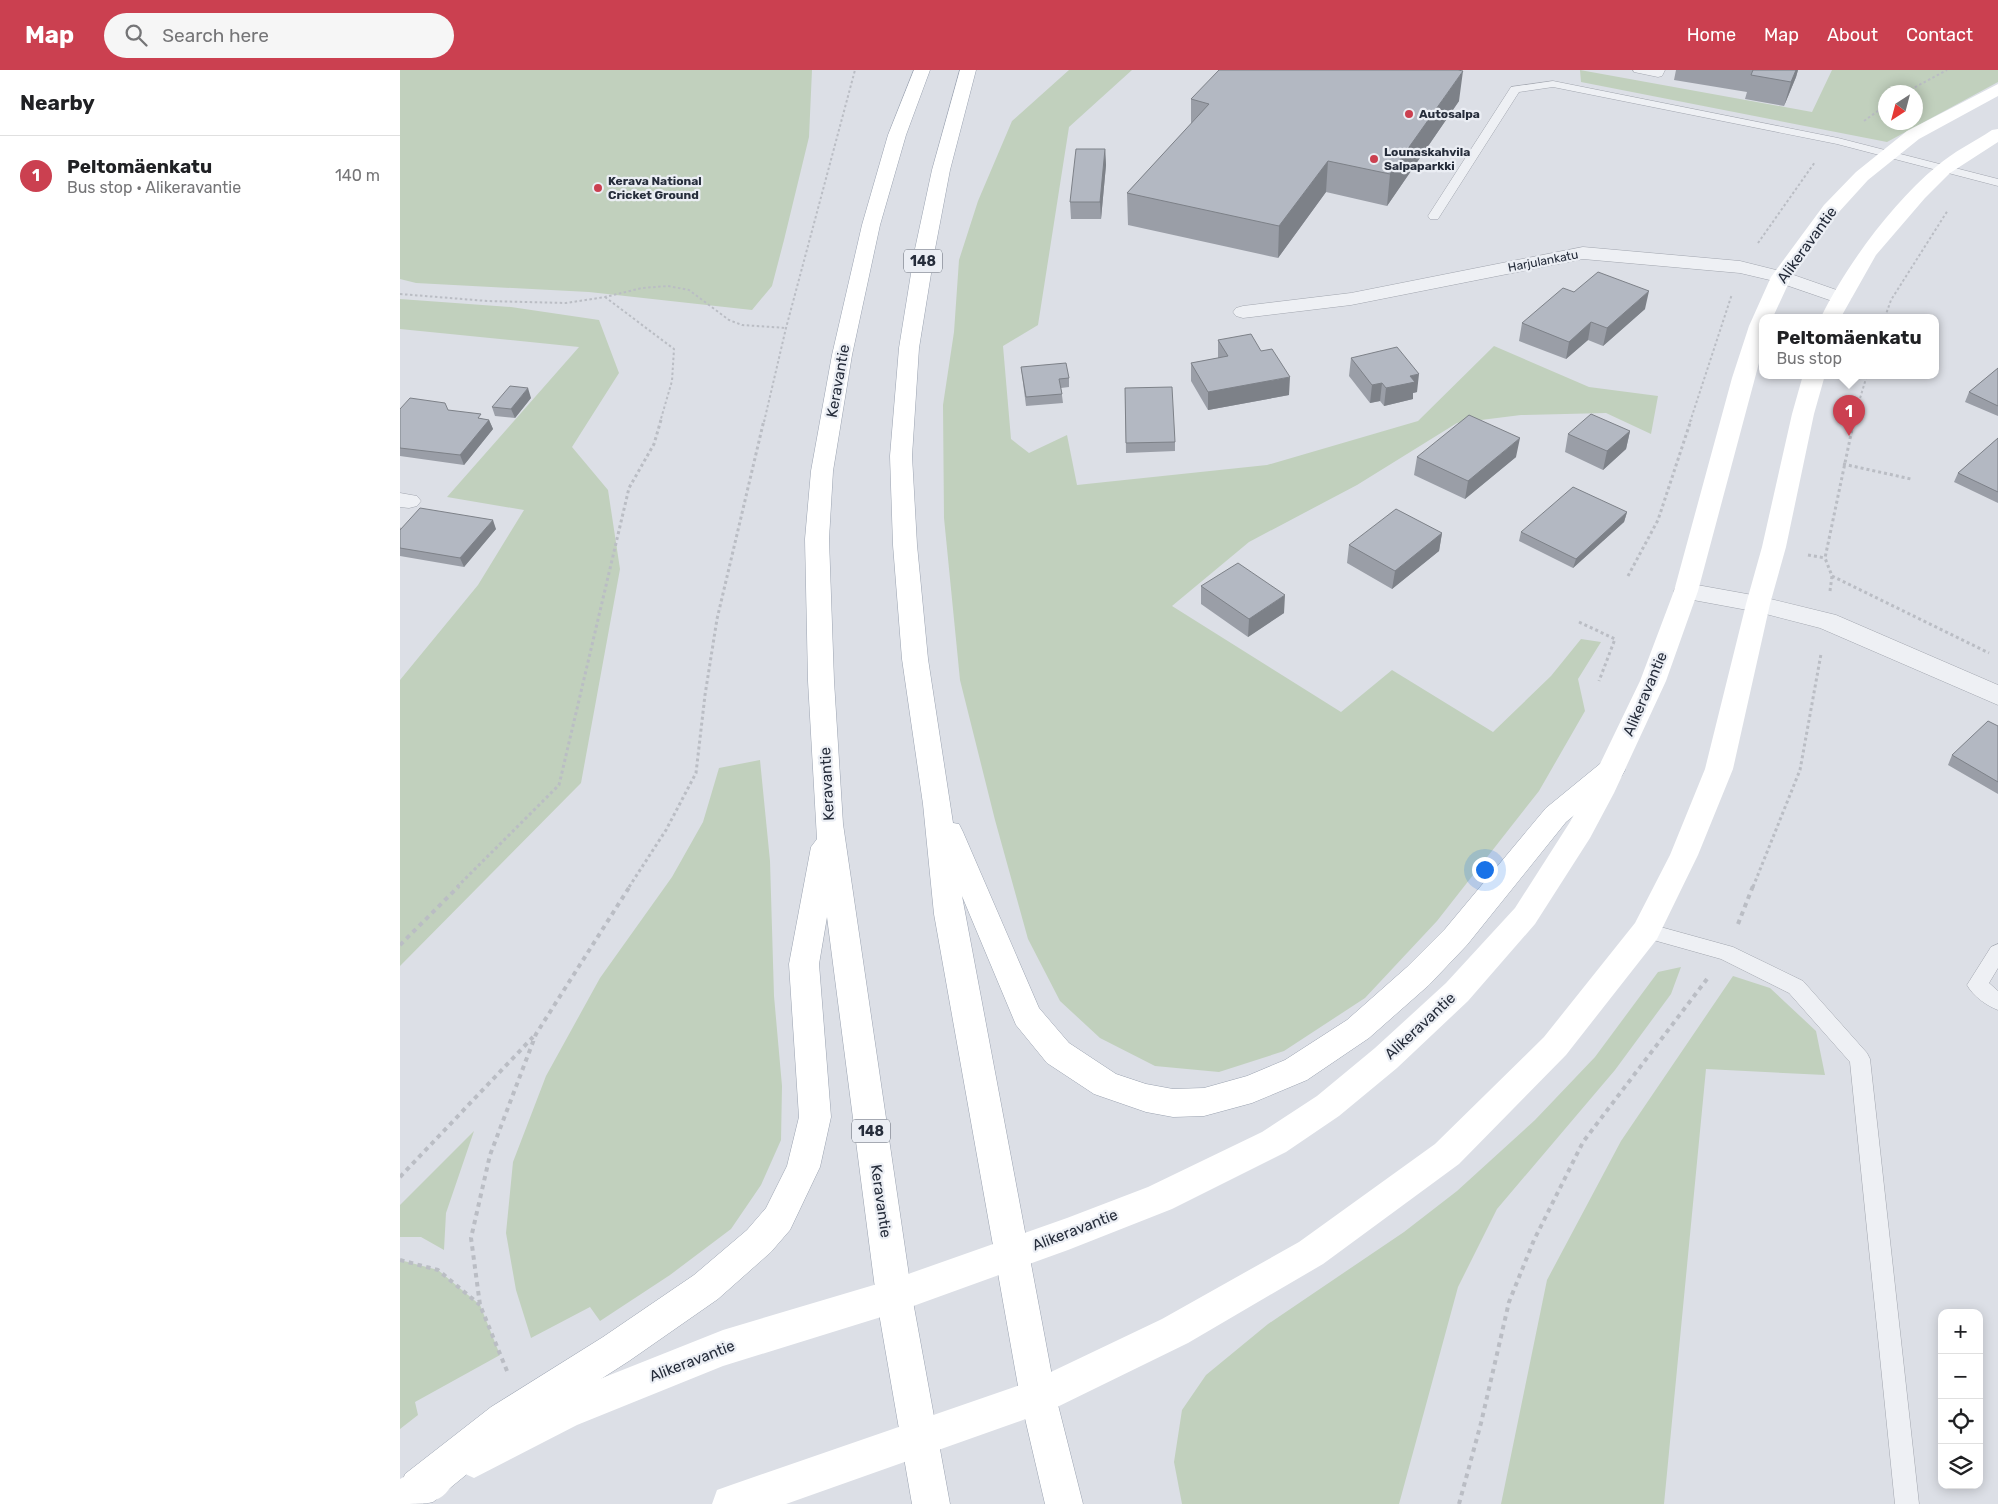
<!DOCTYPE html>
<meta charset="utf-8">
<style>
:root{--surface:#fff;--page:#f6f6f6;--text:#202124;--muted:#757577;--line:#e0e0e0;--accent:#cb4050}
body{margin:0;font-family:Rubik,sans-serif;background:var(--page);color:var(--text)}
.controls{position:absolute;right:15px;bottom:15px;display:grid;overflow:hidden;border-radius:10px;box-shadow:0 2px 12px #0003}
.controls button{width:45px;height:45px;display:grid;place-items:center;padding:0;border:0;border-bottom:1px solid var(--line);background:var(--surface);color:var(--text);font:25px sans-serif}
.compass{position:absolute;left:1478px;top:15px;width:45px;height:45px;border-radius:50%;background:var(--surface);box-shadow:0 2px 12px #0003;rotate:216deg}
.you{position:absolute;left:1084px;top:799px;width:18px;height:18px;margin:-12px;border:4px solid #fff;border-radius:50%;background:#1a73e8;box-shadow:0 0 0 8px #1a73e833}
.badge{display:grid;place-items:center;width:32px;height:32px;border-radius:50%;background:var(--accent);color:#fff;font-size:16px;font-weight:700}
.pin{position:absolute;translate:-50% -41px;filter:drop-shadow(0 1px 2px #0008)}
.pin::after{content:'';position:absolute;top:26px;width:18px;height:15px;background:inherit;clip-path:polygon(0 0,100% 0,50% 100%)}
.popup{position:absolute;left:1359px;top:244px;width:180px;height:65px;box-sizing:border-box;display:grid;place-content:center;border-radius:10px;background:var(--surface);filter:drop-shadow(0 1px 4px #0005);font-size:16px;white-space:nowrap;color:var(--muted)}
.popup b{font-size:19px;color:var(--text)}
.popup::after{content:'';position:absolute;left:50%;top:100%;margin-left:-10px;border:10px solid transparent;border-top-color:var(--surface)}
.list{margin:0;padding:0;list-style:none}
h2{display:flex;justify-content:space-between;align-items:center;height:65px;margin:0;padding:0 20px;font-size:21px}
h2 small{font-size:16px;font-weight:400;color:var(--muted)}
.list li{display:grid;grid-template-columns:32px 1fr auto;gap:15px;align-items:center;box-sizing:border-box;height:80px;padding:0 20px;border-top:1px solid var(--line)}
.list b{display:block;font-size:19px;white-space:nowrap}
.list p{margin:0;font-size:16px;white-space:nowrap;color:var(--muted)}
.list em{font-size:16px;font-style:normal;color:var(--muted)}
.icon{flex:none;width:28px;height:28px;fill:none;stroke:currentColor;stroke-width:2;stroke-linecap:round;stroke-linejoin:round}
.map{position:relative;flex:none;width:1598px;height:1434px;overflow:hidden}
header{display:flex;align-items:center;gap:30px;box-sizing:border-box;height:70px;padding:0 25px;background:var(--accent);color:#fff}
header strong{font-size:24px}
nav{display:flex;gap:28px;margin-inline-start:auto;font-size:18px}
.search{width:350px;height:45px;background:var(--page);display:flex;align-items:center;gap:12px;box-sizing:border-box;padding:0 18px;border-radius:28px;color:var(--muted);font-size:19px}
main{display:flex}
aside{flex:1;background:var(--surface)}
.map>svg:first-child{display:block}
.green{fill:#c1d0bd;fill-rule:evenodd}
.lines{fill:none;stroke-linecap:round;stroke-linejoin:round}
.lane-casing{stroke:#a2a6af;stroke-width:1}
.street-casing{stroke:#a2a6af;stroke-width:1}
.primary-casing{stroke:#9ba3b1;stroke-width:1}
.path-far2{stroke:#babdc4;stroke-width:2;stroke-dasharray:2.5 2.5;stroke-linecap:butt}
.path-far1{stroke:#babdc4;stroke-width:3;stroke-dasharray:3 3;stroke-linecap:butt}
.path{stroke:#babdc4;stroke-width:4;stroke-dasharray:4.5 4.5;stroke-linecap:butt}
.lane{fill:#eef0f4;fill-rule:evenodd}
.street{fill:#eef0f4;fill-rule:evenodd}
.secondary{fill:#fff;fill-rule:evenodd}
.primary{fill:#fff;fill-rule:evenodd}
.wall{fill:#9a9ea7}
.shaded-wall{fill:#7d8188}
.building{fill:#b3b8c2;stroke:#7d8188}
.poi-dot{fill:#cb4050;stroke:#ebeef4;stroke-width:2}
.labels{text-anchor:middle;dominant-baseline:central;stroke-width:4.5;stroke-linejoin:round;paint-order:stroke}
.far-poi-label{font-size:12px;font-weight:bold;fill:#262d3b;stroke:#ebeef4;text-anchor:start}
.far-street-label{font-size:12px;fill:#262d3b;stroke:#ebeef4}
.shield{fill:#ebeef4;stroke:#616772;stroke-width:1}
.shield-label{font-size:14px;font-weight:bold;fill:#262d3b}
.street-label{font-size:15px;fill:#262d3b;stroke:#ebeef4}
</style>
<header>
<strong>Map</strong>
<div class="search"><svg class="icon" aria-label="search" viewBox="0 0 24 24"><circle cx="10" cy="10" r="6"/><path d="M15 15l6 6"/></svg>Search here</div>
<nav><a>Home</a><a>Map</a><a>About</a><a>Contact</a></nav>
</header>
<main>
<aside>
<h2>Nearby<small></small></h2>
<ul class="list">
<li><span class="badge">1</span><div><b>Peltomäenkatu</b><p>Bus stop · Alikeravantie</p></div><em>140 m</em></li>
</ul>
</aside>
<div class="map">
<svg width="1598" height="1434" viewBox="0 0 1598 1434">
<rect width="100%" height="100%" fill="#dcdfe6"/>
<!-- green -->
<path class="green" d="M0,0H412L409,67L384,170L372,216L352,240L189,222L16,213L0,209Z
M669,0H732L669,57L638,255L603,276L611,369L629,383L667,365L677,415L867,395L1018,351L1094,276L1189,317L1258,326L1251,364L1206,343L1121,345L1057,353L957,415L849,472L772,536L941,642L992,600L1093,662L1151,606L1181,569L1201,572L1178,609L1185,641L1139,721L1037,851L965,928L884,981L819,1002L755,996L700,968L660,931L628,869L595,750L560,610L544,448L543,335L554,262L559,190L578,131L612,51Z
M1180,0L1412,42L1432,0H1598V12L1487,72L1181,12ZM1486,22H1516V52H1486Z
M0,229L111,237L199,250L219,303L172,377L208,420L220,499L181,713L0,896V610L78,515L124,440L47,427L179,277L0,259Z
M360,690L370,791L374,926L382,1016L381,1070L361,1115L331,1159L270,1205L200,1251L190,1237L131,1268L116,1220L106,1163L113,1092L146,1006L200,908L272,807L303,752L319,698Z
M1281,897L1271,924L1215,1000L1097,1139L1058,1217L999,1434H782L774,1392L782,1340L806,1305L868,1254L1004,1162L1057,1121L1135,1050L1195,987L1258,902Z
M1333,906L1370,918L1416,961L1425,1005L1306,999L1264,1434H1101L1147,1210L1221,1071Z
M74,1061L46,1143L44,1180L21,1167H0V1135Z
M0,1190L38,1200L80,1235L100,1285L15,1332L18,1345L0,1359Z"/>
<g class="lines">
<defs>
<path id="lane" d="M1233,0H1265L1262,6L1258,7L1234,2Z
M1153,11L1438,68L1598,109V116L1437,74L1153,17L1119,22L1038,149H1030L1028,146L1111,17Z
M1246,853L1333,877L1403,911L1467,983L1470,989L1519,1434H1495L1450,992L1389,923L1321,889L1239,866L1237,861L1239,856Z
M1598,874V898L1589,913L1598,921V940C1587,936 1573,926 1567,915L1591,877Z"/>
<path id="street" d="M1183,177L1340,191L1388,203L1448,224L1451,228L1448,232L1441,234L1374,211L1340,203L1183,189L951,235L843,248L836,246L833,242L836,238L843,236L951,223Z
M0,423L17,426L21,431L17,436L9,438L0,437Z
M1286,513L1358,526L1436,545L1598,615V635L1420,558L1358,542L1277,527L1274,521L1277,515Z"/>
<path id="primary" d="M514,0H530L506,65L480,155L452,285L433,401L429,469L434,611L443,754L512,1226L550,1434H512L476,1226L427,847L419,894L431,1047L420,1097L390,1160L371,1182L318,1229L229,1291L117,1363L33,1432C24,1434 14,1434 5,1432L0,1418L5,1404L91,1337L203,1267L294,1205L347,1160L366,1138L387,1096L399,1047L389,894L411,777L417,769L408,611L405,469L411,401L432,285L462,155L488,65Z
M560,0H576L550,100L535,179L519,278L512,386L517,475L528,589L553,753L559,754L563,762L639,938L669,973L716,1004L746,1014L773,1019L804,1018L847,1006L885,990L947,950L1007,897L1045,859L1146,738L1201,693L1211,690L1221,693L1225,700L1221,707L1166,752L1067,875L1029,915L969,968L907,1010L852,1033L804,1046L773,1047L746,1042L694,1024L647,993L616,955L562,826L656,1327L683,1434H645L620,1327L534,844L523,734L502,589L493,475L490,386L499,278L515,179L532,100Z"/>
</defs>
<!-- lane casing -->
<use href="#lane" class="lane-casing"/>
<!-- street casing -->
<use href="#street" class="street-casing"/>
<!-- primary casing -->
<use href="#primary" class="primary-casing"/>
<!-- path-far2 -->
<path class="path-far2" d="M1506,22L1547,0
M1464,51L1486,35
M1358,173L1415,92
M0,224L87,231L166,233L205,227L242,218L268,216L289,220L329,250L342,255L386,258
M205,227L274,279L272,311L260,352
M1485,247L1491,230L1548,140
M364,352L386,258L455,0
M1290,352L1332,224
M1453,352L1467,305"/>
<!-- path-far1 -->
<path class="path-far1" d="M1443,394L1511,409
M1408,485L1425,488
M1228,506L1258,450L1291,350
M1432,506L1589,583
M1430,521L1432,506L1425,488L1454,350
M1179,552L1215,569L1199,611
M57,817L159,715L229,418L254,374L261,350
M229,817L266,760L296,703L305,625L317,549L364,350
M1353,817L1400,700L1421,584"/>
<!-- path -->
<path class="path" d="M1338,854L1353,816
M0,875L59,816
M0,1107L133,967
M0,1190L38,1200L80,1235
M107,1301L80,1235L71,1168L90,1085L136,964L230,816
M1059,1434L1081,1353L1109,1232L1134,1170L1183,1072L1307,909"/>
<!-- lane -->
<use href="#lane" class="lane"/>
<!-- street -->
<use href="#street" class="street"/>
<!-- secondary -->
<path class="secondary" d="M1598,14V26L1519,69L1468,110L1438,143L1391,208L1373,247H1363V278L1298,521L1266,611L1214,723L1190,768L1135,854L1068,931L997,998L939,1046L886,1082L772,1139L668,1180L494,1243L323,1296L177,1355L74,1408L61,1402L55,1389L61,1376L152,1328L323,1260L494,1209L667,1148L748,1117L862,1062L917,1026L975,978L1046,913L1115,838L1170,752L1186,723L1240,611L1274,521L1332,308L1349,256L1371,207L1424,135L1456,102L1507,61Z
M1598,59V72L1550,103L1525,128L1476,185L1441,247H1421C1446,196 1492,133 1537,96C1553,82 1574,72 1592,60Z
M1403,305H1425L1414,344L1386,477L1370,534L1333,699L1298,785L1257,869L1166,985L1059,1094L923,1194L788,1273L651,1340L386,1434H312L317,1420L331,1415L632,1311L762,1249L899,1172L1035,1074L1144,967L1235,853L1270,785L1305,699L1346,534L1362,477L1392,344Z
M36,1390L49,1396L55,1409C44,1434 26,1434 0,1434V1409Z"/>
<!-- primary -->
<use href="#primary" class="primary"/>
</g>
<!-- wall -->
<path class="wall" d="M1276,0H1398L1396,7L1384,36L1345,29L1347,22L1274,10Z
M791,29L1059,31L987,136L926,122L878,188L728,155L727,123L791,54Z
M705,79L706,95L701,149H671L670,132Z
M1174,222L1245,239L1203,276L1188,270L1166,289L1119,271L1122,253Z
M818,270L889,325L808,340L791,311V293L818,288Z
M951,288L1017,322L1013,323V329L984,336L980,331L970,333L949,306Z
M621,297L669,308V317L661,318L663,333L626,336Z
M1598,298V346L1565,332L1569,322Z
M725,318L775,372V381L726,383Z
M131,328L115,348L95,346L92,337Z
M0,339L48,340L83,349L89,350L93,359L64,395L0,386Z
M1230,361L1226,379L1203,400L1165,382L1168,364Z
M1598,368V433L1554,412L1558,403Z
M1017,387H1116L1065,429L1014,405Z
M1227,442L1224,452L1173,498L1119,471L1121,462Z
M0,457L1,459H96L64,497L0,486Z
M1042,463L1039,481L992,519L947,493L949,475Z
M801,516L884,543L848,567L801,534Z
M1598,656V724L1548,695L1552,685Z"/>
<!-- shaded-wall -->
<path class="shaded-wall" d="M1396,0H1398L1396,7L1384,36L1391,12Z
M1063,1L1059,31L987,136L990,104Z
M705,79L706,95L701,149L700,132Z
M928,91L926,122L878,188L879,156Z
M1249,221L1245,239L1203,276L1207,258Z
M1191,252L1188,270L1166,289L1169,272Z
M1019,304L1017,322L1013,323V329L984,336L986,318L1010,306Z
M890,307L889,325L808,340V322Z
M982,313L980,331L970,333L972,315Z
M128,318L131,328L115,348L111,339Z
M89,350L93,359L64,395L60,385Z
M1230,361L1226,379L1203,400L1207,381Z
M1120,368L1116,387L1065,429L1068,411Z
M1227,442L1224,452L1173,498L1176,489Z
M93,450L96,459L64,497L60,488Z
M1042,463L1039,481L992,519L995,501Z
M885,525L884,543L848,567L849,549Z"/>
<!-- building -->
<path class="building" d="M819,0H1058L1063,1L990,104L928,91L879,156L727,123L809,34L791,29Z
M1353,0H1396L1391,12L1351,5Z
M676,79H705L700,132H670Z
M1198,202L1249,221L1207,258L1191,252L1169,272L1122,253L1163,218L1174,222Z
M851,264L861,281L872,279L890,307L808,322L791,293L828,286L818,270Z
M997,277L1019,304L1010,306L1015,312L986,318L982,313L972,315L951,288Z
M666,293L669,308L659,309L662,324L626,327L621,297Z
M1598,298V336L1569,322Z
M110,316L128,318L111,339L92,337Z
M772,317L775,372L726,373L725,318Z
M10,328L45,333L48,340L81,344L78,348L89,350L60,385L0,378V339Z
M1191,344L1230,361L1207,381L1168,364Z
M1069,345L1120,368L1068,411L1017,387Z
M1598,368V422L1558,403Z
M1173,417L1227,442L1176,489L1121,462Z
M20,438L93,450L60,488L0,478V460Z
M996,439L1042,463L995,501L949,475Z
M838,493L885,525L849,549L801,516Z
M1588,651L1598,656V712L1552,685Z"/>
<!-- markers -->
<g class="poi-dot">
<circle cx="1009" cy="44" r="5"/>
<circle cx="974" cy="89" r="5"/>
<circle cx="198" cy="118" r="5"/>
</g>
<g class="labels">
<!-- far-poi labels -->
<g class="far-poi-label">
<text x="1019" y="44">Autosalpa</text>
<text x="984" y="82">Lounaskahvila<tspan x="984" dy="14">Salpaparkki</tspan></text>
<text x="208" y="111">Kerava National<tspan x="208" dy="14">Cricket Ground</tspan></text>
</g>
<!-- far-street labels -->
<g class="far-street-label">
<text transform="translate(1143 191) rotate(-11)">Harjulankatu</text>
</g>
<!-- shield labels -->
<g class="shield">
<rect x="504" y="179.5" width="38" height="23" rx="4"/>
<rect x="452" y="1049.5" width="38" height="23" rx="4"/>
</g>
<g class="shield-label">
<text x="523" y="191">148</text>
<text x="471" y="1061">148</text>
</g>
<!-- street labels -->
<g class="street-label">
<text transform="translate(1407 175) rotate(-54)">Alikeravantie</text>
<text transform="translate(438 311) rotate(-80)">Keravantie</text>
<text transform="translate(1245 624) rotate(-67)">Alikeravantie</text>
<text transform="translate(427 714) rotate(-93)">Keravantie</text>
<text transform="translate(1020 956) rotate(-43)">Alikeravantie</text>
<text transform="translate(481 1131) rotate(82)">Keravantie</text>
<text transform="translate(675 1160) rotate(-21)">Alikeravantie</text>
<text transform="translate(292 1291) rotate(-21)">Alikeravantie</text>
</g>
</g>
</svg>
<div class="controls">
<button>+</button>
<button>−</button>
<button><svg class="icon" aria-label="locate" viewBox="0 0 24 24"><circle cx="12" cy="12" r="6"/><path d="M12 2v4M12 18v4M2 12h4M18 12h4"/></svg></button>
<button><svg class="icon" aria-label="layers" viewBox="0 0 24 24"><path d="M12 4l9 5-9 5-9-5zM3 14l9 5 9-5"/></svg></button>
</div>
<svg class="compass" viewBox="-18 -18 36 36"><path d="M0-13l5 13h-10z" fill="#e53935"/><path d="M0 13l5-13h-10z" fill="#757577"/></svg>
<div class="you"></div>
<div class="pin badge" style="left:1449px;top:366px">1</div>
<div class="popup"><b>Peltomäenkatu</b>Bus stop</div>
</div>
</main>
